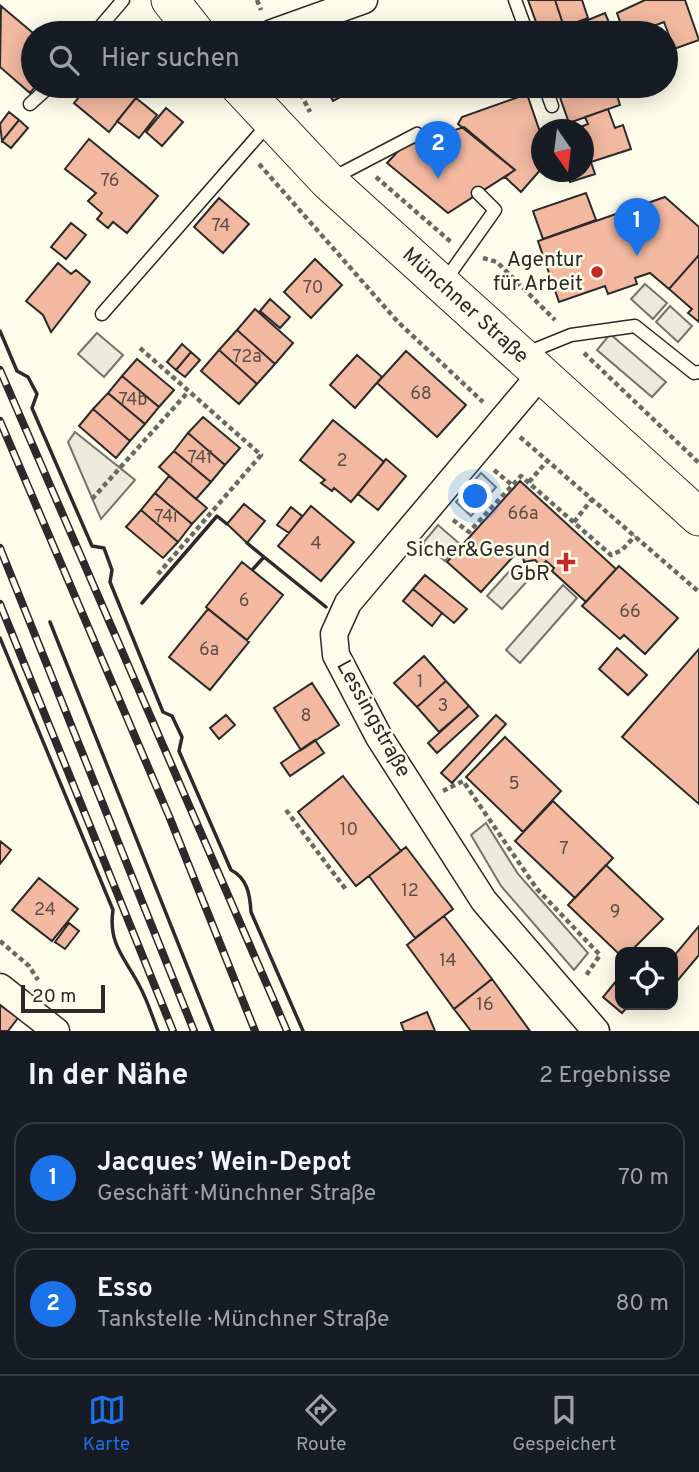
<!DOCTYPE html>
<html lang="de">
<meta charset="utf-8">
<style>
:root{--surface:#171b24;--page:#242831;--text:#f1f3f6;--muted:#9ea1a6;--line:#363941;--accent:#1a73e8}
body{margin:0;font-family:Overpass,sans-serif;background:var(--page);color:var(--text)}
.controls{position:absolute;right:21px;bottom:21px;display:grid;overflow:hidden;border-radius:14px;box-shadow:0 4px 18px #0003}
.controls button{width:63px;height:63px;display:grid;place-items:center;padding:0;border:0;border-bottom:2px solid var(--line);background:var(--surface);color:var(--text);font:35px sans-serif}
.compass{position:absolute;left:531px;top:119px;width:63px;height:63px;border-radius:50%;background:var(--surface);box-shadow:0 4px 18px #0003;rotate:166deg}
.scale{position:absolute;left:21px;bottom:18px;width:84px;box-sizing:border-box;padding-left:7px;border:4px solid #2b2b2b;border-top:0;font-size:19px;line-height:24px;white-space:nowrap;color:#2b2b2b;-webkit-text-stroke:5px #fdfbea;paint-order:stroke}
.you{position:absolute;left:476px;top:497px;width:24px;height:24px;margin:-18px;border:5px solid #fff;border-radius:50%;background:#1a73e8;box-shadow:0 0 0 10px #1a73e833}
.badge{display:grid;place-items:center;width:46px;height:46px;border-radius:50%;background:var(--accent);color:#fff;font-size:23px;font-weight:700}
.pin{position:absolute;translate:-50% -58px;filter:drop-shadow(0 2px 4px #0008)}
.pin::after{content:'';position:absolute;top:37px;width:24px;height:21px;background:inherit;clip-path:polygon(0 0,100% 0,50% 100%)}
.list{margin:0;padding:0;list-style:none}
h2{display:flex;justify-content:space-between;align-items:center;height:91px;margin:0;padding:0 28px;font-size:30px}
h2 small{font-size:23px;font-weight:400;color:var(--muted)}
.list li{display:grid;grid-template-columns:46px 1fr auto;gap:21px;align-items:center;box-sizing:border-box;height:112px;margin:0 14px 14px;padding:0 14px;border:2px solid var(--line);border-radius:21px}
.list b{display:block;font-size:26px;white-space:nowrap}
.list p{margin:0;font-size:23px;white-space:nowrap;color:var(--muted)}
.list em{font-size:23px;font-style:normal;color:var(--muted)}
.icon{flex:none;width:38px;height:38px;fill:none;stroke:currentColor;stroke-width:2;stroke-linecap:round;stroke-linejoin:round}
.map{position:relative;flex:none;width:699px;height:1031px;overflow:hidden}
.search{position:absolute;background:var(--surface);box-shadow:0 4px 18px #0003;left:21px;right:21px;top:21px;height:77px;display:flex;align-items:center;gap:18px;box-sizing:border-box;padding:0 24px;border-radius:38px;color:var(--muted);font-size:26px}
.sheet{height:343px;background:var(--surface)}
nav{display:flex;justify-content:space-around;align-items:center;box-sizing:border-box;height:98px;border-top:2px solid var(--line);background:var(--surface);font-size:19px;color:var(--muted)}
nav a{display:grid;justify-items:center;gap:4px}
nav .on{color:var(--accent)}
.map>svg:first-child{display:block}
.parking{fill:#eceadb;stroke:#74746e;stroke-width:2}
.building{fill:#f2b8a0;stroke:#2b2b2b;stroke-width:2}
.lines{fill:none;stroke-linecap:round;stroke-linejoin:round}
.lane-casing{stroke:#2b2b2b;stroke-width:15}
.street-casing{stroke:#2b2b2b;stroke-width:29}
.secondary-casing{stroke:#2b2b2b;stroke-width:39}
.path{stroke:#6a6964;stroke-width:4.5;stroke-dasharray:5 3.5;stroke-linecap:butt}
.lane{stroke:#fdfbea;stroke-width:12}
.street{stroke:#fdfbea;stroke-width:26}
.secondary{stroke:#fdfbea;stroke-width:37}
.rail-casing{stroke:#2b2b2b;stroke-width:8}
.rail{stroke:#fdfbea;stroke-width:5;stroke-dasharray:16;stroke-linecap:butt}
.wall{stroke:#2b2b2b;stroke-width:3.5}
.poi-dot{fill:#c62828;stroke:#fdfbea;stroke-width:2.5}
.labels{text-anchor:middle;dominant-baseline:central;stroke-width:5;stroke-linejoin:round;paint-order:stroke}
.number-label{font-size:18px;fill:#5d4e48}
.poi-label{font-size:21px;fill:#2b2b2b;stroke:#fdfbea;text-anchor:end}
.street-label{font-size:21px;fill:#2b2b2b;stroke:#fdfbea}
</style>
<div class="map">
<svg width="699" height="1031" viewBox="0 0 699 1031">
<rect width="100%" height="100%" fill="#fdfbea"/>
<!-- parking -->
<path class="parking" d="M645,284L667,303L653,319L631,299Z
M670,306L692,326L678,342L656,322Z
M97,333L123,355L104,377L78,354Z
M610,334L666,382L652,397L597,350Z
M75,432L135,480L101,519L68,442Z
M481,473L496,487L471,516L456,502Z
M438,525L460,544L445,561L423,543Z
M514,566L529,579L502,609L487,596Z
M563,585L577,598L520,663L506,650Z
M486,823L518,874L588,953L574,970L501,886L471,835Z"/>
<!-- building -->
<path class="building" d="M528,0H555L564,27L540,33Z
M555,0H582L588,18L564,27Z
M645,0H685L699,40L674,49L664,22L635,33H624L617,13Z
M1,6L33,33V86H36L30,93L0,67Z
M605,13L610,25L588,33L583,22Z
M88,86H124L137,96L109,132L74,103Z
M325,86H361L333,101Z
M556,86H614L620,105L569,123Z
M527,94L542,138V168L521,192L505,177L515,170L458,124L462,117Z
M136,98L157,115L139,138L117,121Z
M166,108L183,122L162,146L146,132Z
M608,109L615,128L623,125L631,149L591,162L584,142V130L578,128L588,124L585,117Z
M9,112L19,120L2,141L0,124Z
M19,120L28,128L11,148L2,141Z
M464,127L515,170L448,213L387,163L402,147Z
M89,139L158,196L127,233L113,222L108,228L97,219L102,213L88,201L96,193L65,169Z
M585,145L595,174L570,182L566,172H584Z
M586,193L596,220L543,239L533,211Z
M665,197L699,227V255L669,289L650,273L635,278L637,284L608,294L605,286L559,302L538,241Z
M219,198L249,224L223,253L194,227Z
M71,223L86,235L66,259L51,247Z
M699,255V322L688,313L692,309L669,289Z
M315,259L342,285L311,318L284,292Z
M58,263L71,274L76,270L90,282L51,332L43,315L26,301Z
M270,299L290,317L280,328L260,311Z
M255,309L293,343L275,364L237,330Z
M237,330L275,364L257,384L219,350Z
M182,344L191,352L176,370L167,362Z
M219,350L257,384L239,404L201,371Z
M406,351L466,405L437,437L377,383Z
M191,352L200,360L185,377L176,370Z
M357,355L382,377L355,408L330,385Z
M137,359L174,390L159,407L122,376Z
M122,376L159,407L145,424L108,393Z
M108,393L145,424L130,441L93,409Z
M93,409L130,441L116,458L79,426Z
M203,417L240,448L225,465L188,433Z
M333,420L384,462L351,502L334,488L332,491L321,483L325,480L300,460Z
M188,433L225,465L211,482L174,451Z
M174,451L211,482L196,499L159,467Z
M386,459L406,476L378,510L358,494Z
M169,476L207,508L192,524L155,493Z
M520,481L616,569L586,602L552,571L554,568L546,561L541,566L535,560L524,562L521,548L481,592L447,562Z
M155,493L192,524L178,542L141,510Z
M244,504L265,521L247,543L227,524Z
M311,506L354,542L321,581L278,546Z
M291,507L302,516L289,533L277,525Z
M141,510L178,542L163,558L126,527Z
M242,562L283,595L247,640L206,607Z
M619,566L678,618L645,654L624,635L620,639L582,606Z
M425,575L467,609L454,623L413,589Z
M413,589L442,613L432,626L403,601Z
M208,609L249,642L210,690L169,657Z
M617,648L647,675L628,695L599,669Z
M699,649V804L622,737Z
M424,656L446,681L417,707L394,683Z
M446,681L469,706L439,732L417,707Z
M312,683L339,725L301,750L274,708Z
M469,706L478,716L437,753L428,743Z
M226,715L235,725L219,739L210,728Z
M496,715L506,724L452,783L441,773Z
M505,737L561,791L523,832L466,777Z
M315,740L324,753L290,776L281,763Z
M343,776L401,851L356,886L298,812Z
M553,801L613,858L575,898L515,841Z
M0,841L11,850L0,864Z
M406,847L453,909L415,938L369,876Z
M606,865L663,919L630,952H620V955L568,905Z
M39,878L78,909L52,941L12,910Z
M444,916L492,979L454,1009L407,945Z
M69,923L79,931L65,949L55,942Z
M699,926V955L673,986V957Z
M492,979L530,1031H471L454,1009Z
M617,980L620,983V1005H629L622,1013L603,997Z
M0,1005L18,1018L8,1031H0Z
M427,1012L435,1031H404L401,1023Z"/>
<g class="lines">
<defs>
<path id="lane" d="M515,0L527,33
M95,33L123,0
M545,86L552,106
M30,104L50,86
M331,179L417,134L422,139
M444,282L495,210L478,193
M102,314L270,122
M524,354L571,335L635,326L694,373L699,372"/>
<path id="street" d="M272,33L364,0
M541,374L348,603L334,634L336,655L379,737L484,901L596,1031
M0,987L56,1031"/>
<path id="secondary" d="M170,0L196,33
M239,86L328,181L699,517"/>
</defs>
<!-- lane casing -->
<use href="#lane" class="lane-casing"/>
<!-- street casing -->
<use href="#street" class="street-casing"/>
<!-- secondary casing -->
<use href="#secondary" class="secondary-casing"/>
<!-- path -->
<path class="path" d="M257,0L261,10
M199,86L209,99
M297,86L310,112
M259,164L398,322L483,402
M376,177L451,242
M483,258L497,262L555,320
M140,348L261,455L158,574
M584,353L699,463
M520,437L699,592
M494,470L512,485
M529,482L548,460
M92,499L188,392
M453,520L469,532L521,476L611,555L622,550L635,536
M574,522L592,499
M443,791L463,781L537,889L600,955L585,977
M286,810L347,891
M0,941L29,966L38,980"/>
<!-- lane -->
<use href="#lane" class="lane"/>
<!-- street -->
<use href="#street" class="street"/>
<!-- secondary -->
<use href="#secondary" class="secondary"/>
<defs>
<path id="rail" d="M0,370L287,1031
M0,421L169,816L255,1031
M0,548L194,1031
M0,604L173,1031"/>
</defs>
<!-- rail casing -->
<use href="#rail" class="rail-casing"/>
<!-- rail -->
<use href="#rail" class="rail"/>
<!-- wall -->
<path class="wall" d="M0,331L17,371L28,377L37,394L32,408L92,546L104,548L112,570L110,582L163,712L172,716L182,737L179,751L231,870C247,878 250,894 251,912L303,1031
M247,543L264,557
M253,569L264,557L326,607
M142,603L217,516L227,524
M50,622L213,1031
M0,638L113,910C108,944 125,958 139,985C147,999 152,1016 158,1031"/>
</g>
<!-- markers -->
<g class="poi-dot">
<circle cx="597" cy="272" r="7"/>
<path d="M562.5 551.5h7v7h7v7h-7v7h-7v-7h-7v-7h7z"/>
</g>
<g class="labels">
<!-- number labels -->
<g class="number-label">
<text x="110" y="181">76</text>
<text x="221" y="226">74</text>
<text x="313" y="288">70</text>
<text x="247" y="357">72a</text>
<text x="421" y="394">68</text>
<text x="133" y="400">74b</text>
<text x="200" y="458">74f</text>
<text x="342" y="461">2</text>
<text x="523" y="514">66a</text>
<text x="166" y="517">74i</text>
<text x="316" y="544">4</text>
<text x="244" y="601">6</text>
<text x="630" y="612">66</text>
<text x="209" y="650">6a</text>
<text x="420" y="682">1</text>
<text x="443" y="706">3</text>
<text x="306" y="716">8</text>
<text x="514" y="784">5</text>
<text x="349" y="830">10</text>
<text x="564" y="849">7</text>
<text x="410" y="891">12</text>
<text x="45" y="910">24</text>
<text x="615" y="912">9</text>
<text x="448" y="961">14</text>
<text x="485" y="1005">16</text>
</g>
<!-- poi labels -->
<g class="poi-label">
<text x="583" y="260">Agentur<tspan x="583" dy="24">für Arbeit</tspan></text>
<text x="550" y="550">Sicher&amp;Gesund<tspan x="550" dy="24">GbR</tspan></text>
</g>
<!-- street labels -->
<g class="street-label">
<text transform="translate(465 306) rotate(42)">Münchner Straße</text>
<text transform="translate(373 719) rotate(61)">Lessingstraße</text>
</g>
</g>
</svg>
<div class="controls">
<button><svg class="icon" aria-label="locate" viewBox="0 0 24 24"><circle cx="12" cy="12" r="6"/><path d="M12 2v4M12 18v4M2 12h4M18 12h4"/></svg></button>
</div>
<svg class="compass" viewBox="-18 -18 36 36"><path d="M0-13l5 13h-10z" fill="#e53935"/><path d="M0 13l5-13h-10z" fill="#9ea1a6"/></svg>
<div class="scale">20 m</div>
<div class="you"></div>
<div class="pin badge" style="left:637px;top:256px">1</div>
<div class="pin badge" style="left:438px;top:179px">2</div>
<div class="search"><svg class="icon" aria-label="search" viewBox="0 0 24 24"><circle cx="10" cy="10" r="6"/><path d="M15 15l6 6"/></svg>Hier suchen</div>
</div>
<section class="sheet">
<h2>In der Nähe<small>2 Ergebnisse</small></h2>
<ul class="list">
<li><span class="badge">1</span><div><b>Jacques’ Wein-Depot</b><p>Geschäft · Münchner Straße</p></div><em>70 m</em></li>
<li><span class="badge">2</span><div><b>Esso</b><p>Tankstelle · Münchner Straße</p></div><em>80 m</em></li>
</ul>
</section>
<nav>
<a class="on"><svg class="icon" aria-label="map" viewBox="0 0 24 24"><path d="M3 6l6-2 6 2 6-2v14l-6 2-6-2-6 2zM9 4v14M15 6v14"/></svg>Karte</a>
<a><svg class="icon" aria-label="directions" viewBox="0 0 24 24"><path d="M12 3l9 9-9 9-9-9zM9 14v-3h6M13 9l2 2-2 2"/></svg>Route</a>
<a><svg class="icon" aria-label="saved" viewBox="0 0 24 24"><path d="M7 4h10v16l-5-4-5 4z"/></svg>Gespeichert</a>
</nav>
